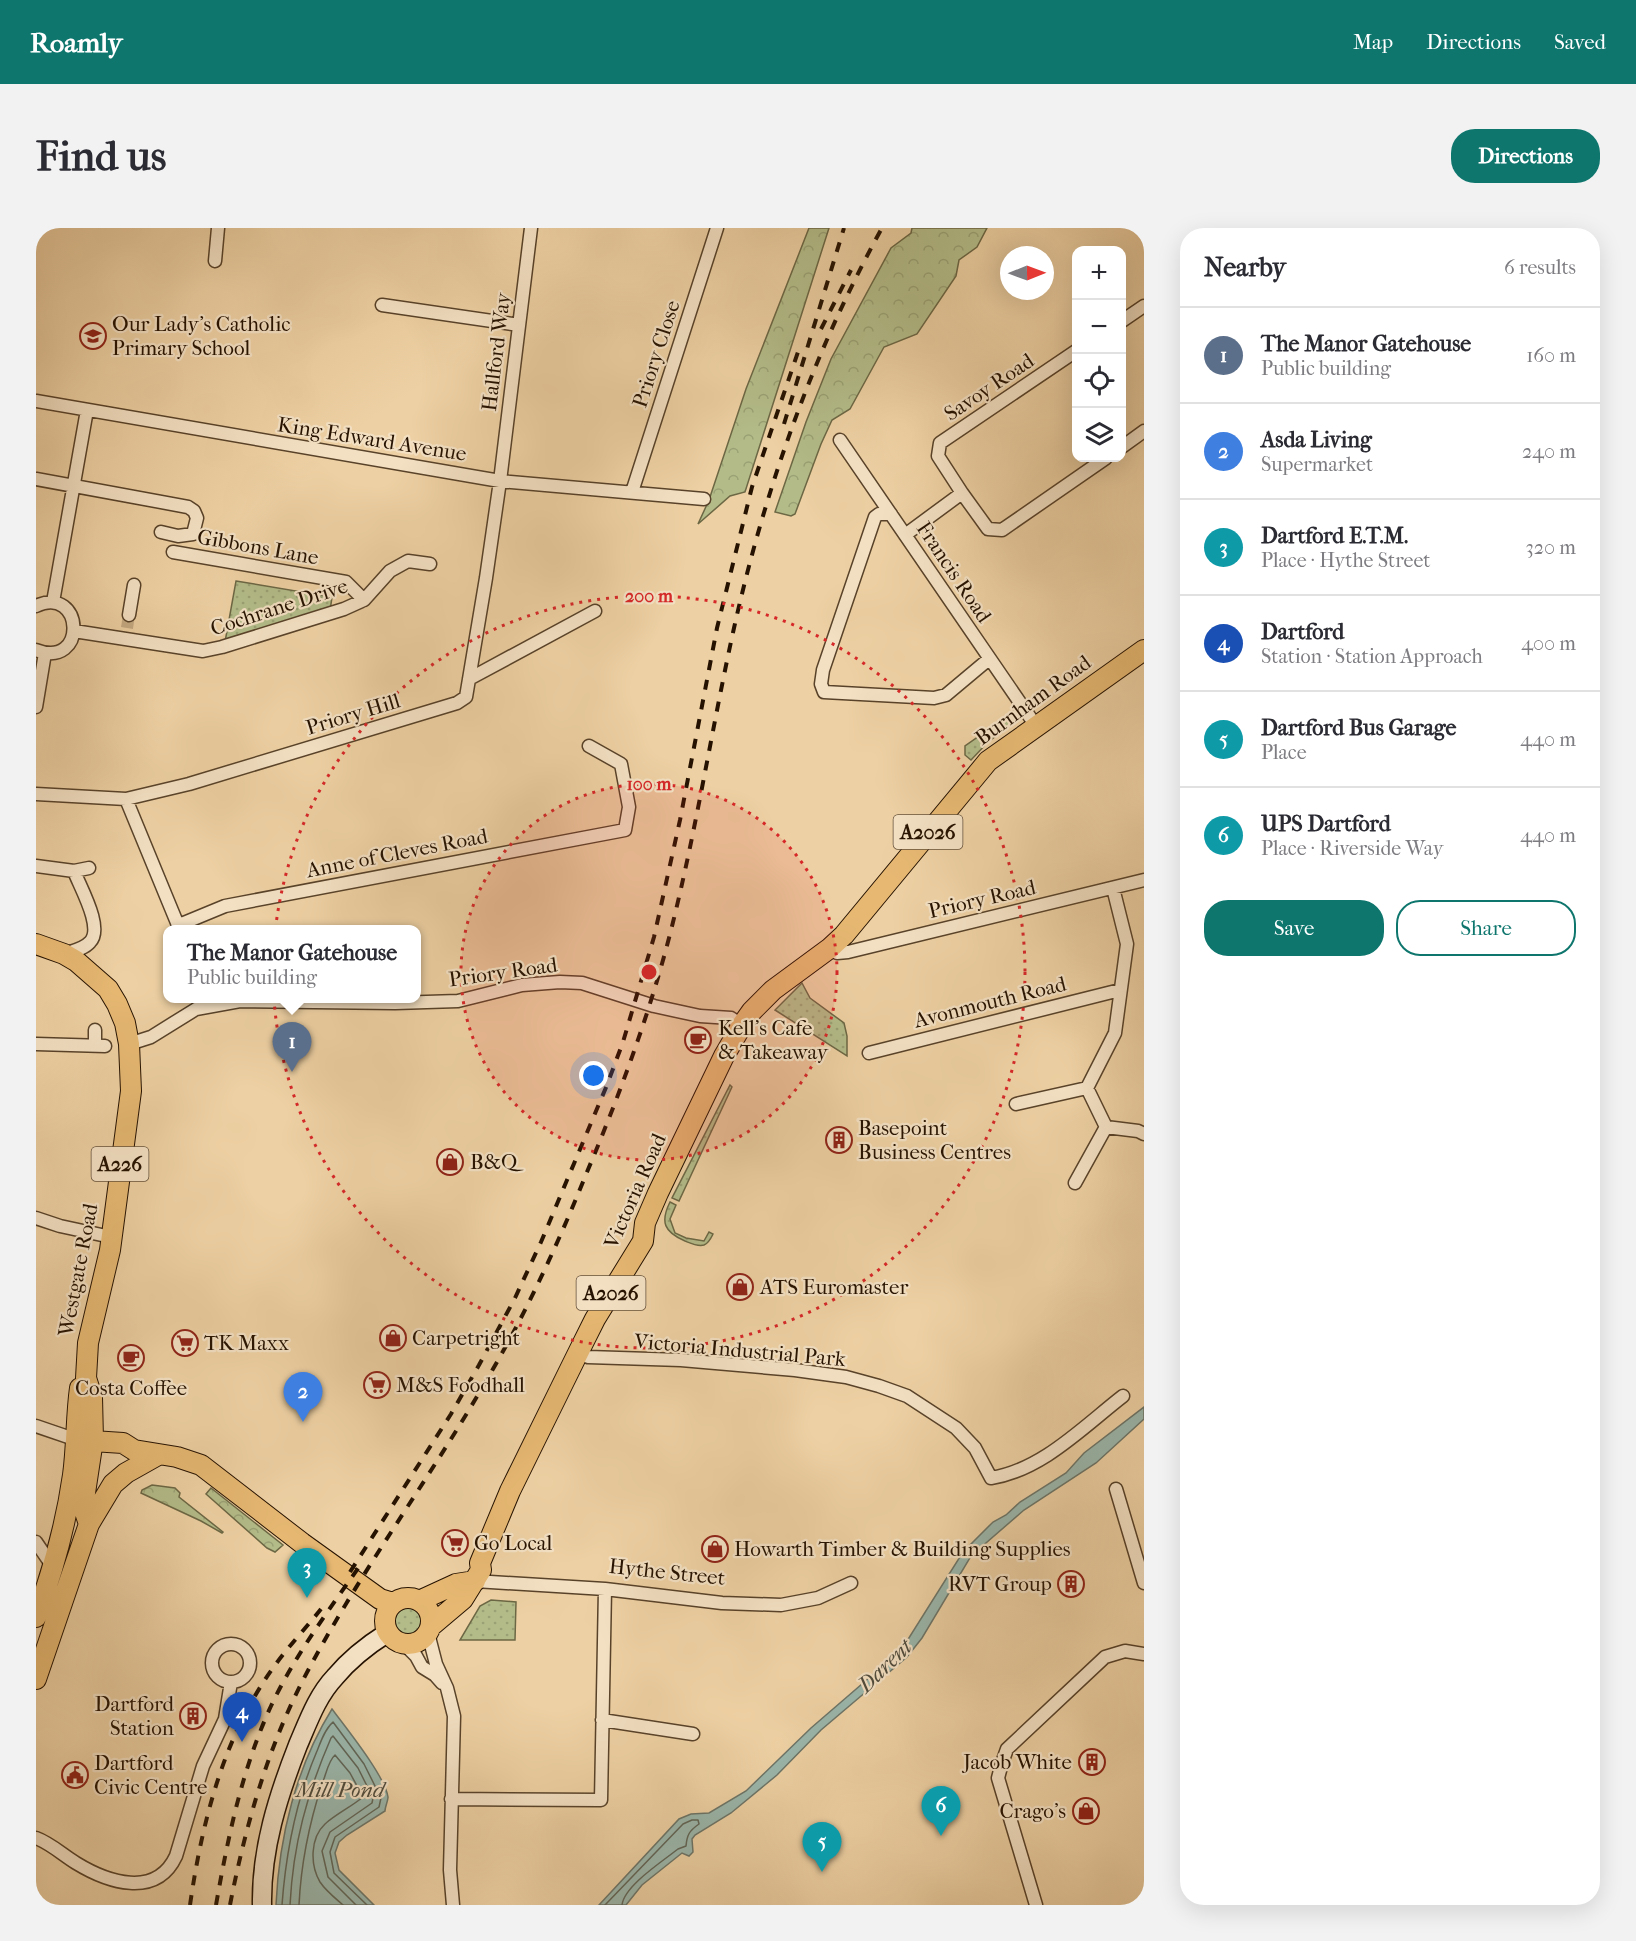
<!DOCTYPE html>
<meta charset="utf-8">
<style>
:root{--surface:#fff;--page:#f2f2f3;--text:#2b2b33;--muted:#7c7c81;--line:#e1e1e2;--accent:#0f766e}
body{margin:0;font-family:"IM FELL French Canon",serif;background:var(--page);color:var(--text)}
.controls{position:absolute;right:18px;top:18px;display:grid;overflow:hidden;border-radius:12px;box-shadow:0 6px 24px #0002}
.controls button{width:54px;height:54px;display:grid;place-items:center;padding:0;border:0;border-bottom:2px solid var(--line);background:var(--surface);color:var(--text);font:30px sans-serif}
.compass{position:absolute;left:964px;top:18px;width:54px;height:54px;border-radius:50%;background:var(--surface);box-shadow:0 6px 24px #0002;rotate:89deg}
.you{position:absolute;left:558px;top:848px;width:21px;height:21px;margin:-15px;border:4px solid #fff;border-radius:50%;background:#1a73e8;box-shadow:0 0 0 9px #1a73e833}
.badge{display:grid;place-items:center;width:39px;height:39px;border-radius:50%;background:var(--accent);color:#fff;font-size:20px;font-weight:700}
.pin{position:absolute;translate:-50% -50px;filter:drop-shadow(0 2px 3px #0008)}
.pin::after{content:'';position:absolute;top:32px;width:21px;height:18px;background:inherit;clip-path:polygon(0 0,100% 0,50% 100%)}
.popup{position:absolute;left:127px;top:697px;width:258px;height:78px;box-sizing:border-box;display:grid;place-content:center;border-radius:12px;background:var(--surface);filter:drop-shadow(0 2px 4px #0005);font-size:20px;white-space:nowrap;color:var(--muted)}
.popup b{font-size:22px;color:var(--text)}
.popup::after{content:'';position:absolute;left:50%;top:100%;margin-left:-12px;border:12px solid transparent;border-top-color:var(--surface)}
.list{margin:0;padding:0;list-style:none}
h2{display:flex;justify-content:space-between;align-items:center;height:78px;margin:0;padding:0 24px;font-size:26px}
h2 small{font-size:20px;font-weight:400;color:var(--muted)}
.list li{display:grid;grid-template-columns:39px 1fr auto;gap:18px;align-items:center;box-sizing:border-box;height:96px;padding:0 24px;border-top:2px solid var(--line)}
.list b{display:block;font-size:22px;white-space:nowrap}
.list p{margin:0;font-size:20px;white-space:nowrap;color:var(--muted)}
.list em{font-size:20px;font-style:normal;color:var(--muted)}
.actions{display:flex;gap:12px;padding:18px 24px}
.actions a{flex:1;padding:14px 0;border:2px solid var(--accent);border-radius:24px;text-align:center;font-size:21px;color:var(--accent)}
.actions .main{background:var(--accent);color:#fff}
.icon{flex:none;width:33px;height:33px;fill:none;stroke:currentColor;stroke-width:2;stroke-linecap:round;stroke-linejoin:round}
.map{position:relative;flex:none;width:1108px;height:1677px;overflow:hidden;border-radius:24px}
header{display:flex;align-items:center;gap:36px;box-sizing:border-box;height:84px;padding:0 30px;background:var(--accent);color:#fff}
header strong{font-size:28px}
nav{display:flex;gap:33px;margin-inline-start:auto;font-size:21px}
.intro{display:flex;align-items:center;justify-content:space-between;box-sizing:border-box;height:144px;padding:0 36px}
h1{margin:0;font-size:42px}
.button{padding:15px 27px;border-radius:24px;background:var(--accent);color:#fff;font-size:21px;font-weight:700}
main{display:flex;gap:36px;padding:0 36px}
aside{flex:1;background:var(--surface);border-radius:24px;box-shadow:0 6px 24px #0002}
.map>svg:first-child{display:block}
.grass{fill:url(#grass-dots);stroke:#6c6744;stroke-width:1.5}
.forest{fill:url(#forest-crowns);stroke:#6c6744;stroke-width:1.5}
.water{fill:#9ab6ab;stroke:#6c7467;stroke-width:1.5}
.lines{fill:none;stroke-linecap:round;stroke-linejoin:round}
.shore{stroke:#606456;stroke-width:1.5}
.street-tunnel{stroke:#c5aa82;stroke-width:12;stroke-dasharray:12 6;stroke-linecap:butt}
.street-casing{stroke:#584229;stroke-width:15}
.secondary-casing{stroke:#261200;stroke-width:21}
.primary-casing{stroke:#261200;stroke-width:22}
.street{stroke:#f3e0c3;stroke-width:12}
.secondary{stroke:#f3e0c3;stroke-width:18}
.primary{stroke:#e6b872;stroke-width:20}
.rail{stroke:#261200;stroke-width:4;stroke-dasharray:10 10;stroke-linecap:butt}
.ring{fill:none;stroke:#d62828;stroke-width:3;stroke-dasharray:3 6}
.labels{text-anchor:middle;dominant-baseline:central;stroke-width:4.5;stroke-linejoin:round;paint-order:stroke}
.shield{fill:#f3e0c3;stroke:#64503a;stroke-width:1.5}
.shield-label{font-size:20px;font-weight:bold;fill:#261200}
.poi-label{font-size:21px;fill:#261200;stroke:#f3e0c3;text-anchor:start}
.street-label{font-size:21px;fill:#261200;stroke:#f3e0c3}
.water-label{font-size:22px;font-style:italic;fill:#4f4b3c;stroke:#f3e0c3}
.centre{fill:#d62828;stroke:#f3e0c3;stroke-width:3}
.ring-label{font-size:18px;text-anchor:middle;font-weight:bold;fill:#d62828;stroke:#f3e0c3;stroke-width:4.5;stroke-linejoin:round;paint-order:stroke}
</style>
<header>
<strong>Roamly</strong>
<nav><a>Map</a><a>Directions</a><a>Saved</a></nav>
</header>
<div class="intro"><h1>Find us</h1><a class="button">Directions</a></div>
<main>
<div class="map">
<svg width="1108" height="1677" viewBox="0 0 1108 1677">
<defs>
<pattern id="grass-dots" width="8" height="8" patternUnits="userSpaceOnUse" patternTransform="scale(1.5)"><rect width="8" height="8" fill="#b3bc89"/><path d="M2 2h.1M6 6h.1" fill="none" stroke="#9aa174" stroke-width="1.8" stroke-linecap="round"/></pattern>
<pattern id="forest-crowns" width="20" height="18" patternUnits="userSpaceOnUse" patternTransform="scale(1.5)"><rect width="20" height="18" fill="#b3bc89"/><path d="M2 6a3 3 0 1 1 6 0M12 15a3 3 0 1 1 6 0" fill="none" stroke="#9aa174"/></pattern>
</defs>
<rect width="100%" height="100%" fill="#edd0a3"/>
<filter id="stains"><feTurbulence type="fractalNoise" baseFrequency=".00333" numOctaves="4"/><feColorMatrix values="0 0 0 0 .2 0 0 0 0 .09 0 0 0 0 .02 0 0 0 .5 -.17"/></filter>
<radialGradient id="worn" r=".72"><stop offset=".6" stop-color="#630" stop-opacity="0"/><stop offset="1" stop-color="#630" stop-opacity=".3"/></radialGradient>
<!-- grass -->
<path class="grass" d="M200,353L296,369L294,383L189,414Z
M981,476L987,488L952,514L935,532L929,527V518L976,485Z
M766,755L774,770L808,795L811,808V828L739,782Z
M694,857L696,859L643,973L636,970Z
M634,974L640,977L634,991L639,1005L650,1010L668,1013L673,1004L677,1006C675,1010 673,1015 668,1017C662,1019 654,1015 649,1013C628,1004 624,994 634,974Z
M455,1372L480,1374L479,1412H424L444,1378Z
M358 1394a15 15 0 1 1 30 0a15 15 0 1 1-30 0Z"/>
<!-- forest -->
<path class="forest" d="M773,0H793L709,264L694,268L662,296L673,272L710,161Z
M876,0H951L941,19L923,32L920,48L881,106L848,119L814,181L796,192L785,216L759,286L755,288L739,284L770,194L795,131L855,20L875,5Z
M116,1257L139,1260L144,1265L143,1269L187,1304L186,1305L165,1293L105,1265L106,1262Z
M175,1260L247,1317L239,1324L231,1320L170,1266Z"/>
<!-- water -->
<path class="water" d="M1108,1179V1191L1060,1235L988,1282L935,1328L886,1410L871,1429L785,1502L741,1547L695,1585L659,1607L656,1611L657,1624L653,1628L646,1625L606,1657L590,1677H563L643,1591L655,1586L673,1585L710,1563L775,1500L841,1443L871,1413L927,1324L957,1294L970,1287L984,1274L1030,1245L1048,1225Z
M296,1481C310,1500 349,1548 352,1569C352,1573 349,1579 349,1583L311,1607L303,1614L299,1625L303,1642L338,1677H240C243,1609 260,1539 296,1481Z"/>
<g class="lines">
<!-- shore -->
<path class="shore" d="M246,1677C250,1623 260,1572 281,1523C285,1513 289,1501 297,1494L328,1536L345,1570L343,1579L299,1609L294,1624L298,1645L331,1677
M254,1677C257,1617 271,1565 295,1510L297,1508L322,1540L337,1570L336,1575L294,1604L286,1623L292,1649L320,1677
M263,1677C265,1635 273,1596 286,1556C290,1547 292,1533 299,1527L314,1545L327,1569C315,1579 300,1586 289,1596C274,1610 274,1637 284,1654C290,1663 299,1670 307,1677
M569,1677L647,1596L656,1592H662L663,1596C653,1603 651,1607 650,1618L642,1621C627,1633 588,1658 586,1677"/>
<!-- street-tunnel -->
<path class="street-tunnel" d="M91,400L93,387"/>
<defs>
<path id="street" d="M179,33L182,0
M346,77L483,97
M1086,93L1108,78
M0,173L464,253L668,271
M804,212L1000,498
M1086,219L1108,203
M0,251L152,279L158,283L161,290L157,306L142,308L125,304
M596,264L681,0
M926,265L902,228L904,215L1040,123
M855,286H843L839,289L787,442L785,456L788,464L898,470L910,467L953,431
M869,307L926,265L952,301L966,302L1070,230
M137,324L310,354L328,372
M17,374L51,182
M0,378C48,356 52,442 0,422
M93,387L98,357
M38,403L167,423L186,419L308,381L328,372L354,343L372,333L394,336
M433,451L559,383
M0,479L9,425
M0,566L90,571L153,556L421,475L430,469L450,350L464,253L495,0
M90,571L144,702
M0,638L38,643L53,640
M143,697L189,678L589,602L593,579L585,536L553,518
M794,720L801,725L812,724L1108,652
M28,726C37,723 48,721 54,714C68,700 44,659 38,643
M59,802V818
M0,816L69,818
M93,816L115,809L160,781L204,773L359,775L422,773L486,757L524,754L546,755L618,778L664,788L695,790L706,797
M833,825L1084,762
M1051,860L1070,899L1102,903L1108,906
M980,876L1051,860L1079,805L1091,716L1077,660
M1039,955L1070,899
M0,990L24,998L75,1009
M542,1125L552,1129L645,1132L759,1142L810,1149L843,1158L871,1168L920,1200L939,1220L955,1250C1006,1242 1047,1199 1087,1168
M0,1198L41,1212
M1080,1261L1108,1355
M0,1314L17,1339
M439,1353L569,1361L686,1375L745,1377L782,1370L815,1355
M392,1405L400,1436L411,1460L418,1488L414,1642L417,1677
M176 1435a19 19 0 1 1 38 0a19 19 0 1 1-38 0Z
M369,1417L380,1428L386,1439L399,1447L406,1455
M566,1492L657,1506
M415,1571L565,1572L569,1361
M0,1610C14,1615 27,1627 40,1635C71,1654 120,1671 140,1628L167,1538L189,1491L195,1454
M1000,1677L962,1550L966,1535L971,1521L1069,1429L1089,1423L1108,1426"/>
<path id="secondary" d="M226,1677C225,1621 242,1568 262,1517C272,1494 281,1468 299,1449C314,1431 332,1417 351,1405"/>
<path id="primary" d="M0,716L28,726L40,733L72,761L81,776L89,795L93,816L95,863L74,1022L52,1115L50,1150L56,1169L57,1212L47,1278L53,1296
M41,1212L87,1215L98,1222L141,1229L165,1237L266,1315L344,1371L357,1375
M349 1393a23 23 0 1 1 46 0a23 23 0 1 1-46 0Z
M383,1373L420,1356L439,1353
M0,1389C17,1343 30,1296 37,1247C41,1218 40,1188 44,1160
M395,1398L427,1371L445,1342L444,1335L474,1263L542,1125L559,1091L607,1013L609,995L622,965L688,828L706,797L716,783L737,762L794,720L808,707L952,533L1108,422
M0,1451L53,1296L77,1256L90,1245L122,1227"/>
</defs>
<!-- street casing -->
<use href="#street" class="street-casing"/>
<!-- secondary casing -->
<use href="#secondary" class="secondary-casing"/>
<!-- primary casing -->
<use href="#primary" class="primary-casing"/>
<!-- street -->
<use href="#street" class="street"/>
<!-- secondary -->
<use href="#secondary" class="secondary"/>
<!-- primary -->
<use href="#primary" class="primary"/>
<!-- rail -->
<path class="rail" d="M785,101L815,42
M748,196L808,0
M314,1344L415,1186L443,1137L479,1070L505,1014L571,857L587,814L618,709L644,592L681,400L716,259L763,121
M154,1677C167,1587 191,1495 250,1423C261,1409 274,1395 285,1381
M180,1677C192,1609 206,1541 235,1478C258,1429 292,1383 323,1339
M194,1677C209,1600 231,1522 267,1452C323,1344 397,1247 457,1141C493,1079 524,1011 551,944C586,861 618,774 639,686C662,591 677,495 698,400C729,261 777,125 846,0"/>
</g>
<!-- distance rings -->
<circle cx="613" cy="744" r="188" fill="#d62828" fill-opacity=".12"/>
<g class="ring">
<circle cx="613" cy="744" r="188"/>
<circle cx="613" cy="744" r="376"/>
</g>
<!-- icons -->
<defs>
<symbol id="school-ring" viewBox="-11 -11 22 22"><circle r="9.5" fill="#f3e0c3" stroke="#8f2418" stroke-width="1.5"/><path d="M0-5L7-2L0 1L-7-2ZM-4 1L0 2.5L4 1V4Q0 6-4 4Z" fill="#8f2418"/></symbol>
<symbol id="cafe-ring" viewBox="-11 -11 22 22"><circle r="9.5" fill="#f3e0c3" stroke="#8f2418" stroke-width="1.5"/><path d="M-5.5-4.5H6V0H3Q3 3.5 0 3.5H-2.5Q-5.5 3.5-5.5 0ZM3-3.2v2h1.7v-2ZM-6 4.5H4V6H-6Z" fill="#8f2418"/></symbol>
<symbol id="building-ring" viewBox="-11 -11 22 22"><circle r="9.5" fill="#f3e0c3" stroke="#8f2418" stroke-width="1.5"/><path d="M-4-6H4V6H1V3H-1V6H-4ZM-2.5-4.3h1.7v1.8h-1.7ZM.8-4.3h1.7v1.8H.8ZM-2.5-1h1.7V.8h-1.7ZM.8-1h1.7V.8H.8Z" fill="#8f2418"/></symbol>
<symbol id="shop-ring" viewBox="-11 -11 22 22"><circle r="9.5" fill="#f3e0c3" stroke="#8f2418" stroke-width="1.5"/><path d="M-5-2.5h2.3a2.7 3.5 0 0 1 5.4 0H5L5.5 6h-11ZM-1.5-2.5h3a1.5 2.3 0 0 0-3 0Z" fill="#8f2418"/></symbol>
<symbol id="supermarket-ring" viewBox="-11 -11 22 22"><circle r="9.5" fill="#f3e0c3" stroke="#8f2418" stroke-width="1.5"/><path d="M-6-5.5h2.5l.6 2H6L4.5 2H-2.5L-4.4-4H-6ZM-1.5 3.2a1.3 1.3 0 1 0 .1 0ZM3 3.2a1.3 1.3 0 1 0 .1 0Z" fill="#8f2418"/></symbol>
<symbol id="civic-ring" viewBox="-11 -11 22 22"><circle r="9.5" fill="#f3e0c3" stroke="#8f2418" stroke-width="1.5"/><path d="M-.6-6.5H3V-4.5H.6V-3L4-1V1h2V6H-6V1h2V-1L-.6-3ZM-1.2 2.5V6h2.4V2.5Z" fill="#8f2418"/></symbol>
</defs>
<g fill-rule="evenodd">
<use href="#school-ring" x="42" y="93" width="30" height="30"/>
<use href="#cafe-ring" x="647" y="797" width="30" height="30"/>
<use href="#building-ring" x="788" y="897" width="30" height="30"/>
<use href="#shop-ring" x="399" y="919" width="30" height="30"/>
<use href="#shop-ring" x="689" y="1044" width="30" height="30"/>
<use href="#shop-ring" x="342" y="1095" width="30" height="30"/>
<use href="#supermarket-ring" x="134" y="1100" width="30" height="30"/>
<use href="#cafe-ring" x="80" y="1115" width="30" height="30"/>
<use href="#supermarket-ring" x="326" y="1142" width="30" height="30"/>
<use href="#supermarket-ring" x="404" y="1300" width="30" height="30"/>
<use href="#shop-ring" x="664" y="1306" width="30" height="30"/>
<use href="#building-ring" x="1020" y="1341" width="30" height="30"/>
<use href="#building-ring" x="142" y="1473" width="30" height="30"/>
<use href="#building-ring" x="1041" y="1519" width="30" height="30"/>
<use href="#civic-ring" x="24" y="1532" width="30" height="30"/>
<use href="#shop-ring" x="1035" y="1568" width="30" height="30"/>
</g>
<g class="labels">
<!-- shield labels -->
<g class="shield">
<rect x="857.5" y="587" width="69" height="34" rx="4.5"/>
<rect x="55.5" y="919" width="57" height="34" rx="4.5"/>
<rect x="540.5" y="1048" width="69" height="34" rx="4.5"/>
</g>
<g class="shield-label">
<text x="892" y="604">A2026</text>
<text x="84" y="936">A226</text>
<text x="575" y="1065">A2026</text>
</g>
<!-- poi labels -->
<g class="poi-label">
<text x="76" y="96">Our Lady's Catholic<tspan x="76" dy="24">Primary School</tspan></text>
<text x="682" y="800">Kell's Cafe<tspan x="682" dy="24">&amp; Takeaway</tspan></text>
<text x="822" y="900">Basepoint<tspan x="822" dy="24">Business Centres</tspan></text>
<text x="434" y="934">B&amp;Q</text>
<text x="724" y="1059">ATS Euromaster</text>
<text x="376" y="1110">Carpetright</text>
<text x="168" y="1115">TK Maxx</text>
<text x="360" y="1157">M&amp;S Foodhall</text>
<text x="95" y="1160" text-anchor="middle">Costa Coffee</text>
<text x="438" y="1315">Go Local</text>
<text x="698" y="1321">Howarth Timber &amp; Building Supplies</text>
<text x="1016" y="1356" text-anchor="end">RVT Group</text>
<text x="138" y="1476" text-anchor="end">Dartford<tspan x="138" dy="24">Station</tspan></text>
<text x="1036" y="1534" text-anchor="end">Jacob White</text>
<text x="58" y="1535">Dartford<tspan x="58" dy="24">Civic Centre</tspan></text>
<text x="1030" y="1583" text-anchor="end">Crago's</text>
</g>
<!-- street labels -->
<g class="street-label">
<text transform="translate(460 124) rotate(-83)">Hallford Way</text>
<text transform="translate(620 126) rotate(-72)">Priory Close</text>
<text transform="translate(953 159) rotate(-34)">Savoy Road</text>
<text transform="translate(336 211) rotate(9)">King Edward Avenue</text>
<text transform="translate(222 319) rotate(10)">Gibbons Lane</text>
<text transform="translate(918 344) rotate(56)">Francis Road</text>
<text transform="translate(243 379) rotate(-18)">Cochrane Drive</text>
<text transform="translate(997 472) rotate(-36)">Burnham Road</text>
<text transform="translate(317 486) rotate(-17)">Priory Hill</text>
<text transform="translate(361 625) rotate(-11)">Anne of Cleves Road</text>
<text transform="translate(946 671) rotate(-13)">Priory Road</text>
<text transform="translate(467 744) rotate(-8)">Priory Road</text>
<text transform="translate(954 774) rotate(-14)">Avonmouth Road</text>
<text transform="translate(599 963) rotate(-66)">Victoria Road</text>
<text transform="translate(42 1042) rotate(-79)">Westgate Road</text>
<text transform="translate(704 1122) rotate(5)">Victoria Industrial Park</text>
<text transform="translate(631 1344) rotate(6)">Hythe Street</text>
</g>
<!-- water labels -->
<g class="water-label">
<text transform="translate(849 1438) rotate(-44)">Darent</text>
<text x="304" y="1562">Mill Pond</text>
</g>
</g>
<circle cx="613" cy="744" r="9" class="centre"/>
<g class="ring-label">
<text x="613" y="374">200 m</text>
<text x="613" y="562">100 m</text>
</g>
<rect width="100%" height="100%" filter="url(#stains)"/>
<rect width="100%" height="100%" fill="url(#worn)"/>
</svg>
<div class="controls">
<button>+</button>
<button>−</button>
<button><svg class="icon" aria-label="locate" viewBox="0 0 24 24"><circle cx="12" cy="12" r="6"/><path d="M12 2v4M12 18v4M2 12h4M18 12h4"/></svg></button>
<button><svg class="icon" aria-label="layers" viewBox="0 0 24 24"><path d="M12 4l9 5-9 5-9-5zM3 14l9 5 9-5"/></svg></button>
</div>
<svg class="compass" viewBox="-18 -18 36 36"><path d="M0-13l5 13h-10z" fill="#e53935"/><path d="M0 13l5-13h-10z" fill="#7c7c81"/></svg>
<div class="you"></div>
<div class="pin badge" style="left:256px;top:844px;background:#5c6f8a">1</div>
<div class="popup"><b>The Manor Gatehouse</b>Public building</div>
<div class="pin badge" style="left:267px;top:1194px;background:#3f7fe0">2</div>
<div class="pin badge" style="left:271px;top:1370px;background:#0f9aa8">3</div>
<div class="pin badge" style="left:206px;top:1514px;background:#1a4fb4">4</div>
<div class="pin badge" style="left:786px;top:1644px;background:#0f9aa8">5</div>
<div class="pin badge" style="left:905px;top:1608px;background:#0f9aa8">6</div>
</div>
<aside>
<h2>Nearby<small>6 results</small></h2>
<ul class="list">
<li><span class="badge" style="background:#5c6f8a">1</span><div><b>The Manor Gatehouse</b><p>Public building</p></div><em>160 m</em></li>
<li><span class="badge" style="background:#3f7fe0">2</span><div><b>Asda Living</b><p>Supermarket</p></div><em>240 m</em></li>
<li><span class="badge" style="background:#0f9aa8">3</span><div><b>Dartford E.T.M.</b><p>Place · Hythe Street</p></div><em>320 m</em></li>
<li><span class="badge" style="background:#1a4fb4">4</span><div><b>Dartford</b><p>Station · Station Approach</p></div><em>400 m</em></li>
<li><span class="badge" style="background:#0f9aa8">5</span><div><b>Dartford Bus Garage</b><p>Place</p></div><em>440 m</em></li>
<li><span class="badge" style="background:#0f9aa8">6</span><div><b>UPS Dartford</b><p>Place · Riverside Way</p></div><em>440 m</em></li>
</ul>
<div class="actions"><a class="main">Save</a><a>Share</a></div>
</aside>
</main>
